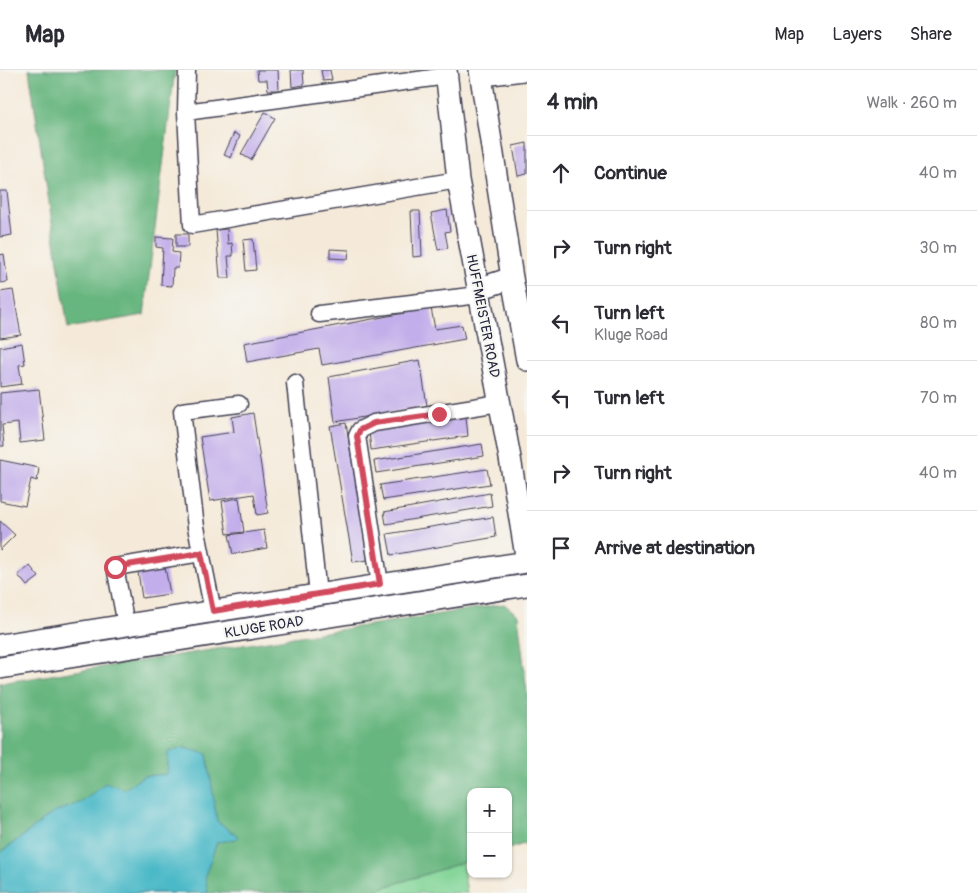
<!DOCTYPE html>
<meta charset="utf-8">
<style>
:root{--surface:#fff;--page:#f7f7f7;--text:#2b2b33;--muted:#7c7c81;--line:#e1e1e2}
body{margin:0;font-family:Pangolin,sans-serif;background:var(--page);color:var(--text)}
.controls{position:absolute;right:15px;bottom:15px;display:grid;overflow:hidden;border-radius:10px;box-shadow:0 1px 4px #0004}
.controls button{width:45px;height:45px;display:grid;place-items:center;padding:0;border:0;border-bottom:1px solid var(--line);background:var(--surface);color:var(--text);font:25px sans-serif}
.stop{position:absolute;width:15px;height:15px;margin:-11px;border:4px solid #d1495b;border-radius:50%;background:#fff}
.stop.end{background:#d1495b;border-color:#fff;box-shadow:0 1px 5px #0008}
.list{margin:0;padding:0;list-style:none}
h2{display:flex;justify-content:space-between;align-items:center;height:65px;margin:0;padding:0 20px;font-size:21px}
h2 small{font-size:16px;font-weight:400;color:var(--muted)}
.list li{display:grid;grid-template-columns:32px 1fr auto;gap:15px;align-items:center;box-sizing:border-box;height:75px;padding:0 20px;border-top:1px solid var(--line)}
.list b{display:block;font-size:19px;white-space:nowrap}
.list p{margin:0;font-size:16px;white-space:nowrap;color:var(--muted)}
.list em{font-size:16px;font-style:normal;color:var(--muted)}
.icon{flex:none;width:28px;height:28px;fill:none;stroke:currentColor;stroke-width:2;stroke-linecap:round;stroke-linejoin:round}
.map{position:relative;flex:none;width:527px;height:823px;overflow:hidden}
header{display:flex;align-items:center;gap:30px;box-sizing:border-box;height:70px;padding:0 25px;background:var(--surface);border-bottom:1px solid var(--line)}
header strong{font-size:24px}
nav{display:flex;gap:28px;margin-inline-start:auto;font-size:18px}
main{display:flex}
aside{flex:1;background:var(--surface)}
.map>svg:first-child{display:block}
.green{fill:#81d496;stroke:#527b68}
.forest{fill:#68b67f;stroke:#456c5d}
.water{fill:#4cb9c7;stroke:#376e81}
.building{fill:#c2aeea}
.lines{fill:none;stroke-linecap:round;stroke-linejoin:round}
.minor-casing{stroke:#424053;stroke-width:19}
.major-casing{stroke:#424053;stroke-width:24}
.minor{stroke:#fff;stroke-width:16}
.major{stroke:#fff;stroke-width:21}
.route{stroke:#d1495b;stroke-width:6}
.labels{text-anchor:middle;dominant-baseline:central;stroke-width:4.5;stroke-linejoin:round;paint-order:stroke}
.street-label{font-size:14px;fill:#22223b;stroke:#f6f6f2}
</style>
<header>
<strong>Map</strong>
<nav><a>Map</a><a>Layers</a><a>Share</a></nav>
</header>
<main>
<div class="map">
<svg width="527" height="823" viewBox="0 0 527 823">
<rect width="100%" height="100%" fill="#f6f6f2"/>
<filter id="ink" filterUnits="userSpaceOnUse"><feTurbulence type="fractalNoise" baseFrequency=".02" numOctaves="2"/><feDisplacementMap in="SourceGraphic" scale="10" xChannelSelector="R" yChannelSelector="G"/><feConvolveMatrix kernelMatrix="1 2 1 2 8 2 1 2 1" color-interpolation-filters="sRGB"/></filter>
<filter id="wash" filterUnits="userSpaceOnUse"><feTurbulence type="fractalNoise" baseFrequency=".0096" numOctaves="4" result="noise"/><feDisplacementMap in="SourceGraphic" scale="20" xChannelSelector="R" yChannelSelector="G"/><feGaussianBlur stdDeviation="1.12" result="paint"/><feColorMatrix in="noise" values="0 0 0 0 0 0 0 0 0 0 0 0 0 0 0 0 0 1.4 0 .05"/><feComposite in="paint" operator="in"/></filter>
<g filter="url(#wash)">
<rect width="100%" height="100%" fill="#f5ead9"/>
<!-- green -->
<path class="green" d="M462,792L467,823H366Z"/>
<!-- forest -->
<path class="forest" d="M29,0H175L144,245L68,258Z
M504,534L518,545L527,623V773L508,779V722H471V790L366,823H0V613Z"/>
<!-- water -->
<path class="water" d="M185,678L207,684L217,751L238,766L235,770L217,772L205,806L208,823H0V783L53,743L82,732L105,713L125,719L143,706L167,704L168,682Z"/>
<g id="blocks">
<!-- building -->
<path class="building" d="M257,0H278L279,20H268L267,10H258Z
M291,0H303L304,15L292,17Z
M321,0H330L332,10L323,11Z
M265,42L275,48L251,90L241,84Z
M234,63L240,66L231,88L224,85Z
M527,73V104L518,106L513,76Z
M0,121H7L12,165L0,167Z
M447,140L450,161L445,162L448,178L438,180L431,143Z
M411,141H420L422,186L413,187Z
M227,159L228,174L232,173L233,186H228L230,208H220L216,160Z
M176,164H188V177H176Z
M156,167L173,168L172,182L179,183L178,198H173L172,216L161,215L163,178L156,177Z
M253,169L256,200L246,201L243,170Z
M330,179L349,180L348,189L330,188Z
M4,184L8,212L0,213V185Z
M13,220L21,265L0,268V222Z
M431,238L435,259L462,255L465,269L322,295L319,279L247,292L244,273Z
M22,273L25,294L19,295L22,314L0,317V277Z
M420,290L427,336L335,352L329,307Z
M39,319L45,370L20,373L18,353L2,355L4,376H0V323Z
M253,343L268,443L257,445L254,424L210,431L200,367L234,362L232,347Z
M466,347L468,366L371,380L369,361Z
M346,353L368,490L353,492L330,356Z
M482,374L484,386L376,403L374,391Z
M0,390L39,398L37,411L31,409L25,436L0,431Z
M487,399L490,414L383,430L380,415Z
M490,423L492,436L386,454L384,442Z
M239,428L244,462L227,464L222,431Z
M493,447L496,467L391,485L387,464Z
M0,451L15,465L0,480Z
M264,460L267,478L233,484L229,465Z
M30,496L39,507L27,516L18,505Z
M165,497L170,524L142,528L138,502Z"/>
</g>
</g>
<g filter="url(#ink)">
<use href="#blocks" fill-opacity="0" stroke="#424053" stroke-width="1"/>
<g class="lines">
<defs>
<path id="minor" d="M187,0L186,42L192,155L458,110
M480,8L527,2
M186,42L447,6
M319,244L479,225
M295,313L318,524
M380,514L357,366L360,360L374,353L499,333
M213,541L196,457L182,341L239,334
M126,555L115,497L201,483"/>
<path id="major" d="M446,0L458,110L510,388L527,492
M480,0L512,208L527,290
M478,219L512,208
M0,575L527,492
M0,598L527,515"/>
</defs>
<!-- minor casing -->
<use href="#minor" class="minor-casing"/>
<!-- major casing -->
<use href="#major" class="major-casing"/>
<!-- minor -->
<use href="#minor" class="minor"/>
<!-- major -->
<use href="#major" class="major"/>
</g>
</g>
<g class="lines" filter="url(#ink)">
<!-- route -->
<path class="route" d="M115,497L201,483L213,541L380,514L357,366L360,360L374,353L439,344"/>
</g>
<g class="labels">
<!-- street labels -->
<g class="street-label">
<text transform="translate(483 246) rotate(79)">HUFFMEISTER ROAD</text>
<text transform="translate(264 557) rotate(-9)">KLUGE ROAD</text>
</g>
</g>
</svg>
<div class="controls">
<button>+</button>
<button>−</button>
</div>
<div class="stop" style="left:115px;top:497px"></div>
<div class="stop end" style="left:439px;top:344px"></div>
</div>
<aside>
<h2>4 min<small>Walk · 260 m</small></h2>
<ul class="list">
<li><svg class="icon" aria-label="ahead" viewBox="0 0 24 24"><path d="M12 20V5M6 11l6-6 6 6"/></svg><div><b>Continue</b></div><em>40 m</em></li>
<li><svg class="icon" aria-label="right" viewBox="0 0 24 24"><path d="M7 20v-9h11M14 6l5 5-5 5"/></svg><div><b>Turn right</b></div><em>30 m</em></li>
<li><svg class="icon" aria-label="left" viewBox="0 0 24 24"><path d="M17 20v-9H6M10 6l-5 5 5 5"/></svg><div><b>Turn left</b><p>Kluge Road</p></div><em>80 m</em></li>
<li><svg class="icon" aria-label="left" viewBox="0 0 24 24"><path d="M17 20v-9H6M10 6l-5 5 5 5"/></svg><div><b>Turn left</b></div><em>70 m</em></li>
<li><svg class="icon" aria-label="right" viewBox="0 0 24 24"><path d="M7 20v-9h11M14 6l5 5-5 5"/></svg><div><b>Turn right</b></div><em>40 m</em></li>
<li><svg class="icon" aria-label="arrive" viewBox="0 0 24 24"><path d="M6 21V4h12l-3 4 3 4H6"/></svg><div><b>Arrive at destination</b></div></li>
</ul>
</aside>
</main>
